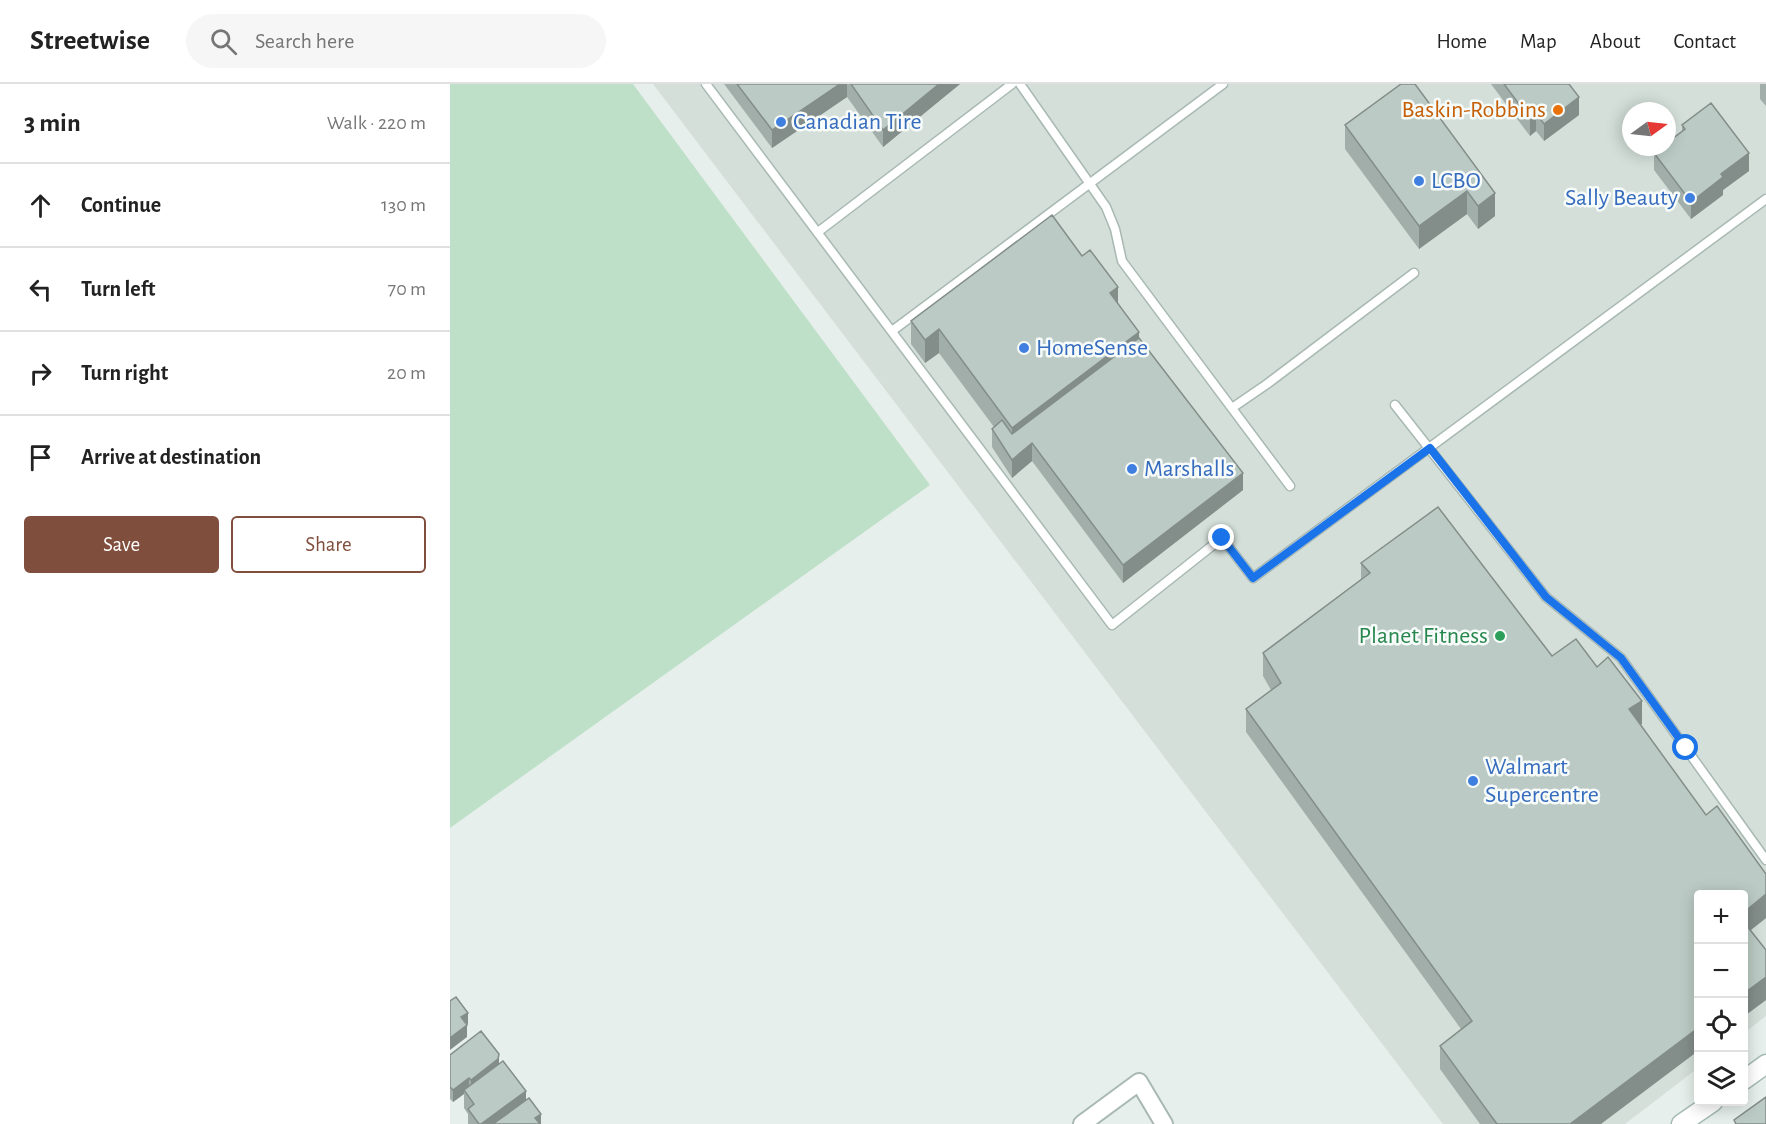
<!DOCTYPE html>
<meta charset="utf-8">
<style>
:root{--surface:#fff;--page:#f6f6f6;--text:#222;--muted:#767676;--line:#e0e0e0;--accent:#804e3d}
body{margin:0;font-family:"Alegreya Sans",sans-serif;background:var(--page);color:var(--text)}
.controls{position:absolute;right:18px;bottom:18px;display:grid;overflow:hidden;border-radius:6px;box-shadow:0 3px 15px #0003}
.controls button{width:54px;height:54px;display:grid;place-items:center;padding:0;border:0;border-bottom:2px solid var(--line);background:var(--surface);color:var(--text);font:30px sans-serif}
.compass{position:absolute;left:1172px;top:18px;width:54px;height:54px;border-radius:50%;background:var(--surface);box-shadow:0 3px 15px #0003;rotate:75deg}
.stop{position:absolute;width:18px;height:18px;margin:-14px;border:4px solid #1a73e8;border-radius:50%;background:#fff}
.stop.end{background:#1a73e8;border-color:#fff;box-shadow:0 2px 6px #0008}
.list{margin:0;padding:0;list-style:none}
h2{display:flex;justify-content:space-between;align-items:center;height:78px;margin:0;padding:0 24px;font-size:26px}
h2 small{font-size:20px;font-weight:400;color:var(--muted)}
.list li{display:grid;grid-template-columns:39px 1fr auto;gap:18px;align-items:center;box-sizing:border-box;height:84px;padding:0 24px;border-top:2px solid var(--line)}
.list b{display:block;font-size:22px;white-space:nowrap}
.list em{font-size:20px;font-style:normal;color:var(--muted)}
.actions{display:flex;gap:12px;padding:18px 24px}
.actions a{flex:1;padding:14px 0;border:2px solid var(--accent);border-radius:6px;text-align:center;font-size:21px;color:var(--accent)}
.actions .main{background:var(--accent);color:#fff}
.icon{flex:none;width:33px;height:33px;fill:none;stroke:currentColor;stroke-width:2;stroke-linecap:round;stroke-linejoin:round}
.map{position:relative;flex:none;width:1316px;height:1040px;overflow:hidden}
header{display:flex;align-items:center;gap:36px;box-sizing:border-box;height:84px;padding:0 30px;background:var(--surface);border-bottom:2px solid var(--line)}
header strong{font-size:28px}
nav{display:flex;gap:33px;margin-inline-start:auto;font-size:21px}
.search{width:420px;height:54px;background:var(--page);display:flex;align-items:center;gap:15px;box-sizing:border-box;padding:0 21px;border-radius:33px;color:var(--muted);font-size:22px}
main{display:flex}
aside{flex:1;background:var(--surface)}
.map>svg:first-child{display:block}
.built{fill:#d4dfda;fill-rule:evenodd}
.green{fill:#bfe0c8}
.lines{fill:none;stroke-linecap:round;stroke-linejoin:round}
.lane-casing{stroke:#a8b8b2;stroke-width:11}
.street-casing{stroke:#a8b8b2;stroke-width:20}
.secondary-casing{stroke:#a4bbb3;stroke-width:21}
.lane{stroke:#fff;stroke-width:8}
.street{stroke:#fff;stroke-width:16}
.secondary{stroke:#fff;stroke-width:18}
.wall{fill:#a1aea9}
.shaded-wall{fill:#838d89}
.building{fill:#bbcac4;stroke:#838d89;stroke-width:1.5}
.route{stroke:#1a73e8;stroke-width:8}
.food-dot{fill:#e8710a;stroke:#f7fbf9;stroke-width:2}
.shop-dot{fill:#3f7fe0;stroke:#f7fbf9;stroke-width:2}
.leisure-dot{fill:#2e9e5b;stroke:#f7fbf9;stroke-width:2}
.labels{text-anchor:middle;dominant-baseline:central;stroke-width:5;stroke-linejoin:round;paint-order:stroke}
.food-label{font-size:24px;fill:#c56008;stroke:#f7fbf9;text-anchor:end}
.shop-label{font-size:24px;fill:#366cbe;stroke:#f7fbf9;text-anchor:start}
.leisure-label{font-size:24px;fill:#27864d;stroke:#f7fbf9;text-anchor:end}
</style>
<header>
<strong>Streetwise</strong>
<div class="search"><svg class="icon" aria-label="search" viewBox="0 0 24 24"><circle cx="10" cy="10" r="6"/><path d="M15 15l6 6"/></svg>Search here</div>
<nav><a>Home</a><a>Map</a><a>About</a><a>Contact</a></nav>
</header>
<main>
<aside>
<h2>3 min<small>Walk · 220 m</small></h2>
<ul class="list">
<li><svg class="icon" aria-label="ahead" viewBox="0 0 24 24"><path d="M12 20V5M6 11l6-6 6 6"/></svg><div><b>Continue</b></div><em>130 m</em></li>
<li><svg class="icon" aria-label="left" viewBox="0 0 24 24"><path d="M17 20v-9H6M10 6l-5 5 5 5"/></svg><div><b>Turn left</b></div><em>70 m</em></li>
<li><svg class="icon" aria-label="right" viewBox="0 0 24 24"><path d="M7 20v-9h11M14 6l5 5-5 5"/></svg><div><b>Turn right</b></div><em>20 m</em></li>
<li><svg class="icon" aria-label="arrive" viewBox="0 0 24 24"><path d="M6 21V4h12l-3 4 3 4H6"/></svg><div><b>Arrive at destination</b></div></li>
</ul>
<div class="actions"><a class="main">Save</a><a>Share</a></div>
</aside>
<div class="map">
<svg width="1316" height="1040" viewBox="0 0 1316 1040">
<rect width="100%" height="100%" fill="#e6efeb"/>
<!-- built -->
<path class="built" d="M203,0H1316V932L1294,949V810H1248V984L1175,1040H993ZM1181,27H1217V63H1181Z"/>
<!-- green -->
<path class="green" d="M0,0H183L480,401L0,744Z"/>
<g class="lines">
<defs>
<path id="lane" d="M256,0L662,541L772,454L803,494L1316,115
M570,0L656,123L665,145L672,177L840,402
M368,148L562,0
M442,247L773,0
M945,321L1096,513L1171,574L1316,776
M782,324L817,300L964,189"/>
<path id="street" d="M632,1040L689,998L714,1040"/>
<path id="secondary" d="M1294,996L1316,980
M1231,1040L1263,1018"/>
</defs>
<!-- lane casing -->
<use href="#lane" class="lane-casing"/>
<!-- street casing -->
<use href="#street" class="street-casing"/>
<!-- secondary casing -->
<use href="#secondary" class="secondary-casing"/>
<!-- lane -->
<use href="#lane" class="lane"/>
<!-- street -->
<use href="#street" class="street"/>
<!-- secondary -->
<use href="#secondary" class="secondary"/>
</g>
<!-- wall -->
<path class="wall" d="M274,0H510L433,63L397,13L322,64Z
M951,0L1045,132L1028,145L1017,130L969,165L895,65V41Z
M1041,0H1119L1129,31L1094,57L1086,47L1080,52Z
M1310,0H1316V22L1310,15Z
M1232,41L1299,87L1273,106V111L1241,135L1204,86V69L1232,48Z
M668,220L689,254L793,406L673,499L582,377L562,394L542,363V345L544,343L489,269L475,279L461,260V237Z
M911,479L1102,572L1147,583L1192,640L1190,641L1316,834L1301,846L1316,916L1293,933V810L1151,1040H1030L990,985V962L1011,945L796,648V625L821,606L813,592V569L911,495Z
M0,971L49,980L76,1016L91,1040H18V1030L14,1024V1010L3,1018L0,1015Z"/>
<!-- shaded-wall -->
<path class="shaded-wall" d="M390,0H397V13L322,64V46Z
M489,0H510L433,63V46Z
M1129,13V31L1094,57V40Z
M1086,29V47L1080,52V35Z
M1299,69V87L1273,106V111L1241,135V118L1271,90Z
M1017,107V130L969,165V142Z
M1045,109V132L1028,145V122Z
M668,203V226L660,209Z
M489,245V269L475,279V256Z
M689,248V271L562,367V344Z
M582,359V377L562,394V376Z
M793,389V406L673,499V481Z
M1192,617V640L1179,649V625Z
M1316,810V834L1293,852V829Z
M1316,893V916L1293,933V910Z
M18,929V941L11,933Z
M17,941V953L0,966V954Z
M1248,944V967L1151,1040H1120Z
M49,970V982L21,1008V996Z
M19,994V1006H14V1010L3,1018V1006Z
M76,1007V1025L55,1040H31Z
M91,1030V1040H85V1034Z"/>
<!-- building -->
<path class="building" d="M287,0H390L322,46Z
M401,0H489L433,46Z
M951,0H965L1045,109L1028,122L1017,107L969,142L895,41Z
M1054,0H1119L1129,13L1094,40L1086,29L1080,35Z
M1261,19L1299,69L1271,90L1273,93L1241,118L1204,69L1212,63H1217V59L1235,45L1232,41Z
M602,131L632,172L640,166L668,203L660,209L689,248L562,344L489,245L475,256L461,237Z
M689,254L793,389L673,481L582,359L562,376L542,345L552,336L562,350Z
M988,423L1102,572L1126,555L1147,583L1158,573L1192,617L1179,625L1256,731L1267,722L1316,790V810L1293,829V810H1248V944L1120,1040H1047L990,962L1022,937L796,625L831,599L813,569L920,489L911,479Z
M1293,837L1316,866V893L1293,910Z
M6,913L18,929L11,933L17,941L0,954V917Z
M31,947L49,970L48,975L21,996L19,994L3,1006L0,1003V971Z
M53,977L76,1007L31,1040H29L18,1025L24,1020L14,1006Z
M1316,1013V1040H1286L1284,1036Z
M79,1014L91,1030L85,1034L90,1040H43Z"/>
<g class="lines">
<!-- route -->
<path class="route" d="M772,454L803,494L980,364L1096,513L1171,574L1236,664"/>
</g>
<!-- markers -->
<circle class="food-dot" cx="1108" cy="26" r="6"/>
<g class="shop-dot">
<circle cx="331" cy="38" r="6"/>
<circle cx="969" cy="97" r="6"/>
<circle cx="1240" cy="114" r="6"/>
<circle cx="574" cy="264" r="6"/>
<circle cx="682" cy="385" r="6"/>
<circle cx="1023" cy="697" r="6"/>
</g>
<circle class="leisure-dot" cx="1050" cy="552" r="6"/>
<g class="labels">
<!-- food labels -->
<g class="food-label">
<text x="1096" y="26">Baskin-Robbins</text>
</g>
<!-- shop labels -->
<g class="shop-label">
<text x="343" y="38">Canadian Tire</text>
<text x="981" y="97">LCBO</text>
<text x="1228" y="114" text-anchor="end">Sally Beauty</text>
<text x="586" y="264">HomeSense</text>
<text x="694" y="385">Marshalls</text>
<text x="1035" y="683">Walmart<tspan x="1035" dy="28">Supercentre</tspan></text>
</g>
<!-- leisure labels -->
<g class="leisure-label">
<text x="1038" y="552">Planet Fitness</text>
</g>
</g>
</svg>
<div class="controls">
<button>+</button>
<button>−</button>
<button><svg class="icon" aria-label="locate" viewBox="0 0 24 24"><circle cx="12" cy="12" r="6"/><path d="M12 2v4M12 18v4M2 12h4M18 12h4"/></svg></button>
<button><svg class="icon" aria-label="layers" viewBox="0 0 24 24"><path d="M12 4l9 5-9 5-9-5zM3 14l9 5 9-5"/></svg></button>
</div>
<svg class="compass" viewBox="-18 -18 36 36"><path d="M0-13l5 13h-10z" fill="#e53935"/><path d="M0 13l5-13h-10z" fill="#767676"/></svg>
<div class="stop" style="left:1236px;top:664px"></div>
<div class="stop end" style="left:772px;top:454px"></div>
</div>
</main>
